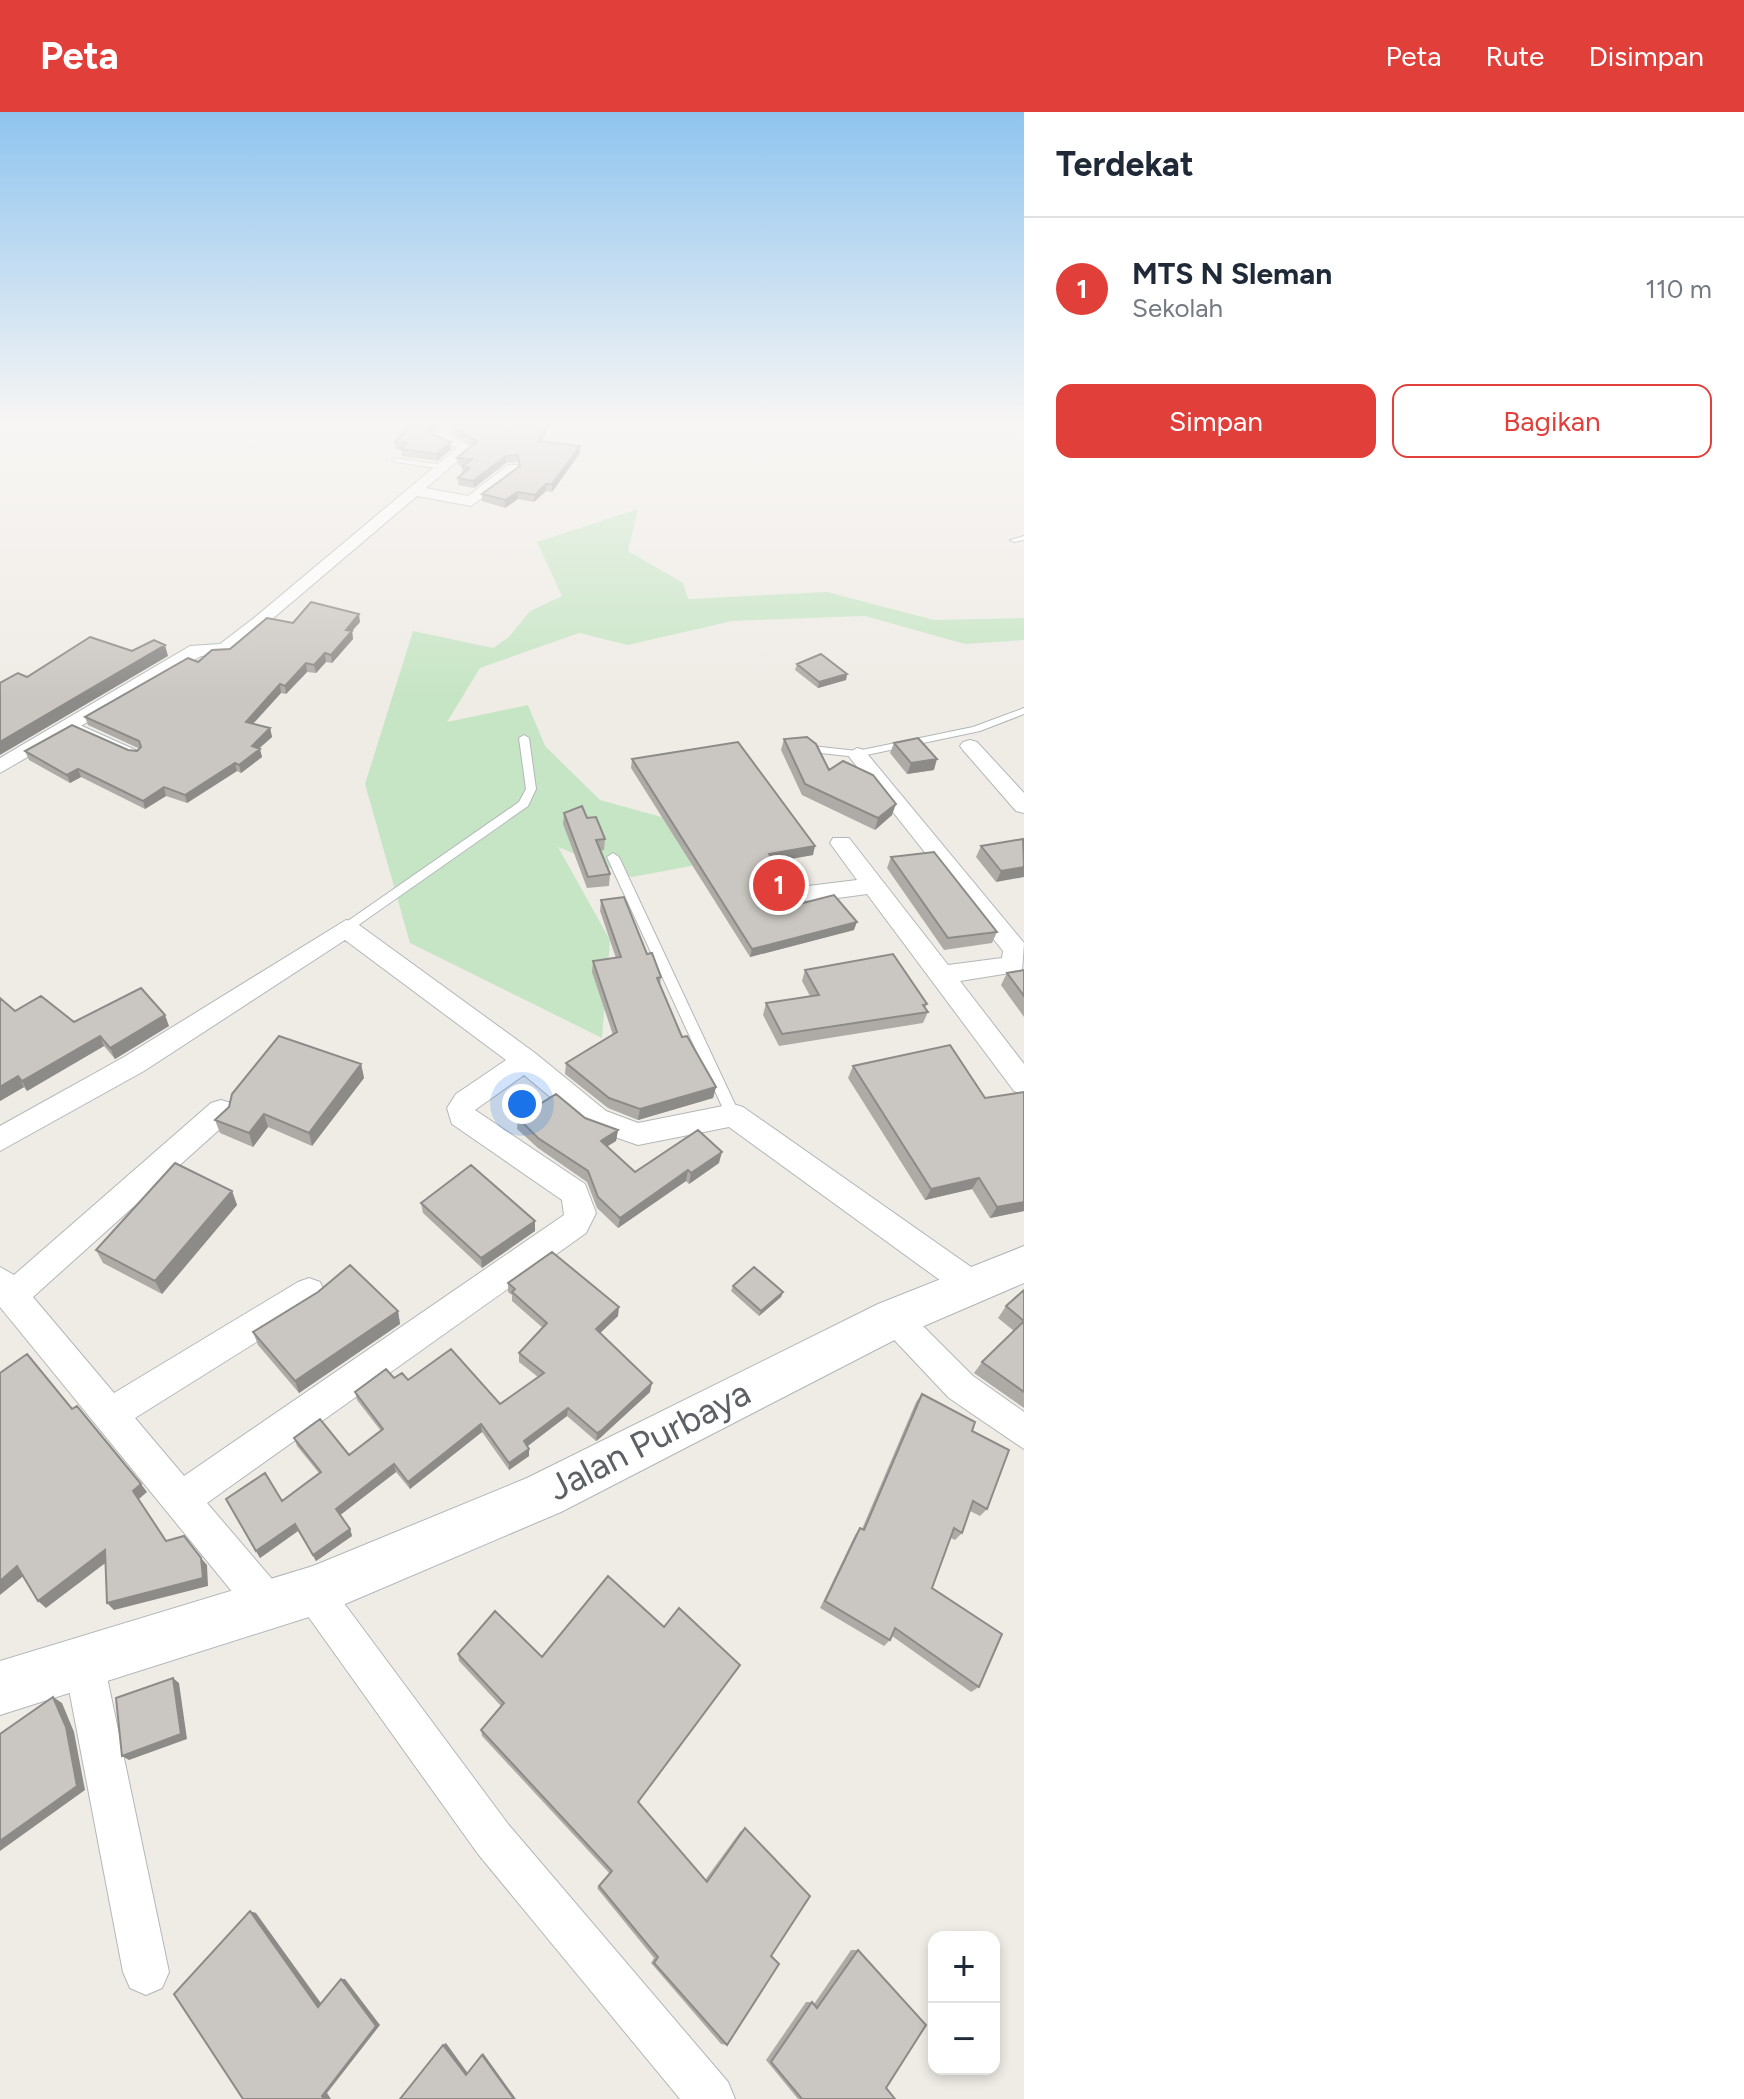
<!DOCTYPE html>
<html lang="id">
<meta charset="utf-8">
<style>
:root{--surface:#fff;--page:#f6f6f7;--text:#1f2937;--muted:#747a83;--line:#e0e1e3;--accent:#e03f3a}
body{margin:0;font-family:Figtree,sans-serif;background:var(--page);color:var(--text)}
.controls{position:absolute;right:24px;bottom:24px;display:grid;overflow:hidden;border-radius:16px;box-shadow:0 4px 12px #0003}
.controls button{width:72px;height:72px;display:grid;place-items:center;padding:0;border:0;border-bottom:2px solid var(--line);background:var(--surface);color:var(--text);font:40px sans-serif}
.you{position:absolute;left:522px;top:992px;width:28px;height:28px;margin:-20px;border:6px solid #fff;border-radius:50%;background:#1a73e8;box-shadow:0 0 0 12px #1a73e833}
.badge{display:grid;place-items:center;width:52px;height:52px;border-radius:50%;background:var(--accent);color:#fff;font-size:26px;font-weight:700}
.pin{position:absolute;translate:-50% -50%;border:4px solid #fff;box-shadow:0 2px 8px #0006}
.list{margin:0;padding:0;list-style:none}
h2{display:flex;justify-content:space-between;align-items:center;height:104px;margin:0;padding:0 32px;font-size:34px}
h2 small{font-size:26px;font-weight:400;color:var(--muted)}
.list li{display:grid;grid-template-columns:52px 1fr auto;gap:24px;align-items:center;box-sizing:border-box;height:144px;padding:0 32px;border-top:2px solid var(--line)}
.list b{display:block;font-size:30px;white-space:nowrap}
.list p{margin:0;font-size:26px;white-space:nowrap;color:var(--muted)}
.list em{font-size:26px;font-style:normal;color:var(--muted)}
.actions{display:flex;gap:16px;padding:24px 32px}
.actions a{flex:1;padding:18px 0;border:2px solid var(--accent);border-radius:16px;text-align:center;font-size:28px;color:var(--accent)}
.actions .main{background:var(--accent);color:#fff}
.map{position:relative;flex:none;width:1024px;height:1987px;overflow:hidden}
header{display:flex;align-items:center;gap:48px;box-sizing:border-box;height:112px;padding:0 40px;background:var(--accent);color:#fff}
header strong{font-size:38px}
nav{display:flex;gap:44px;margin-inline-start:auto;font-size:28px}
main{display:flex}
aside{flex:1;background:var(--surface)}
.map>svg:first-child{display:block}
.green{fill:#c6e5c4}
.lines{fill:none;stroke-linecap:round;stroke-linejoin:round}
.service-casing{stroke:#b3b6ba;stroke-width:2}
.minor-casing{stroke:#b3b6ba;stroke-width:2}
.secondary-casing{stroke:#b2b5ba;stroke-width:2}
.service{fill:#fff;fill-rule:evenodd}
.minor{fill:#fff;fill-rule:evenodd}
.secondary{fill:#fff;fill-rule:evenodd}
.wall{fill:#aeaba7}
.shaded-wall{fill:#8d8b88}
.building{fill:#cac7c2;stroke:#8d8b88;stroke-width:2}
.labels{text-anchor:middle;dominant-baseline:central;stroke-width:6;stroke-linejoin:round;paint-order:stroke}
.near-street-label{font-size:36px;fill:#5d6165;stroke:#fff}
</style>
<header>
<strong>Peta</strong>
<nav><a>Peta</a><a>Rute</a><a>Disimpan</a></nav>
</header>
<main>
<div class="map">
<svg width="1024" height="1987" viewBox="0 0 1024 1987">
<rect width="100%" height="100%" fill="#efece6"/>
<!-- green -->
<path class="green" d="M638,397L628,439L683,471L688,487L827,480L934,508L1024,506V528L965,532L865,504L732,509L628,533L579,521L480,556L447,610L528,593L545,634L600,688L665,706L707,751L632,765L558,735L610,828L602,926L410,831L365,672L413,519L493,536L509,525L530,499L562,484L537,430Z"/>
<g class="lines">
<defs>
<path id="service" d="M1003,308L1024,309V313Z
M393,346L443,353L447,355L443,357L396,350L392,348Z
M1024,424V428L1014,430L1010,428Z
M1024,596V602L980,619L857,645L812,640L807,637L812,634L857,639L973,615Z
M73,610L140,640L141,642L140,644H132L69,615L68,613Z
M524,623L529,626L536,677L528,694L350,819H342L340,816L342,813L519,690L526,677L519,626Z
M613,741L619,745L740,1003L738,1007H728L726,1003L607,745Z"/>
<path id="minor" d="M450,308H465L448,324L474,335L426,376L468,384L508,353H518V359L471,394L417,384L231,542L201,544L0,661V646L190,534L220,532L254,506L457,336L431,325Z
M970,628L977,630L1024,681V701L1016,699L963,638L960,634L963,630Z
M857,636L864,638L1024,831L1022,859L960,869L1024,952V983L1014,979L867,782L808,790L796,782L808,774L857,768L830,731L833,726H849L948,853L1002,846L1003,839L847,642Z
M346,808L355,810L535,941L606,999L638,1011L733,992L743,995L981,1162L986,1172L981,1182L970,1186L959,1182L729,1015L638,1033L586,1015L524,963L475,998L585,1072L596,1101L586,1121L207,1391L284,1481L289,1495L284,1509L270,1514L256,1509L0,1195V1155L14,1163L211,991L221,988L231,991L235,999L231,1007L33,1185L114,1281L298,1170L309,1166L320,1170L325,1180L320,1190L135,1306L184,1364L564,1103L562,1088L452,1012L447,996L456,982L506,948L345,828L144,959L0,1039V1014L124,945Z
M894,1191L905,1196L973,1264L1024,1300V1337L949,1286L883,1216L878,1206L883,1196Z
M313,1461L326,1467L508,1712L728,1970L735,1987H680L478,1742L300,1493L294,1480L300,1467Z
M84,1531L98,1537L104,1551L169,1860L162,1876L146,1883L130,1876L123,1860L64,1551L70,1537Z"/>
<path id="secondary" d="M1024,1134V1171L910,1220L561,1400L331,1498L0,1603V1549L313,1454L527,1366L878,1192Z"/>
</defs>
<!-- service casing -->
<use href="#service" class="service-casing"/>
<!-- minor casing -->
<use href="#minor" class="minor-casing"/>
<!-- secondary casing -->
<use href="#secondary" class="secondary-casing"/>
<!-- service -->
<use href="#service" class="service"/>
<!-- minor -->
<use href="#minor" class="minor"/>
<!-- secondary -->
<use href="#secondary" class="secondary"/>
</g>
<!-- wall -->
<path class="wall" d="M397,308H446L431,321L451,337L437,349L402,344L401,338L395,337V330L410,312L397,310Z
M462,308H553L541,329L580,334V341L552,380L546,379L534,390L518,387L505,396L482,389V382L519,355L518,350L506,351L474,376L458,373V366L463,361H462V353H458L457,346L472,333L453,323V316Z
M360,510L352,519L353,527L332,551L326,550L316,561L307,560L286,582L281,581L253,612L270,616L272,625L259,636L262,645L241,661L237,659L187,691L166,684L145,697L81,665L70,671L29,648L25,639H137L140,637L88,613L85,605L198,550L293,511Z
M797,552L847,562L846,568L818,576L795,558Z
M784,627L829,658L892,703L875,718L802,683L781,638Z
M894,631L934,658L907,662L890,641Z
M632,647L813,743L774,750L799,792L854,818L750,845L631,656Z
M564,701L605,727L604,738L600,739L610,762L609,774L587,776L563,712Z
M1023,727L996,770L976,745L981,734Z
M891,745L997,820L992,831L944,838L887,756Z
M601,788L647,842L661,865L660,873L682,925L716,975L713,986L638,1008L608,996L565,962L566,951L613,923L592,860L593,849L616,846L600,799Z
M805,858L927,892L925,896L928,900L923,911L779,934L763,903L766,891L810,884L802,869Z
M1024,858V905L1001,873L1007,861Z
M0,886L15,899L74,910L169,914L115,947L104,934L27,979L24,975L0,989Z
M361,952L364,966L312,1034L268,1015L253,1035L220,1021L215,1008Z
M853,954L985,986L1024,980V1099L990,1106L972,1077L925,1088L848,966Z
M518,1006H585L618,1018L616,1029L607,1034L635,1060L719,1051L689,1072L686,1069L618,1116L597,1096L587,1070L538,1036L517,1017Z
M232,1079L237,1093L162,1182L103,1151L96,1138Z
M421,1091L535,1109V1119L482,1156L423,1101Z
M508,1171L618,1204L600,1221L650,1280L600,1326L596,1329L567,1304L527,1334L529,1344L509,1358L482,1320L410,1377L396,1360L340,1403L350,1417L352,1424L316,1449L298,1419L260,1446L226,1387L282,1389L319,1361L297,1334L294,1326L349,1343L381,1319L357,1288L355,1280L394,1266L408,1268L500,1292L538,1265L519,1250V1241L543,1216L512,1189V1183L508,1180Z
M733,1174L783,1180L781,1185L759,1204L731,1179Z
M1024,1178V1296L974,1261L982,1250L1014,1219L998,1206L1006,1194Z
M398,1199L400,1212L299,1281L258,1233L253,1220Z
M922,1282L972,1319L987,1397L980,1404L970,1399L962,1421L955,1428L951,1426L932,1476L979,1575L971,1580L892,1524L890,1528L884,1534L820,1496L855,1423L860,1416L862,1417L916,1290Z
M458,1542L638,1690L705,1768L740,1720L745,1716L771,1844L727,1933L721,1932L651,1851L654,1846L597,1776L610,1762L482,1624L481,1618L501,1594L459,1549Z
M851,1838H858L886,1976L895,1987H798L766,1948L806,1890H812L814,1892Z"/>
<!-- shaded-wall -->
<path class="shaded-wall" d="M438,308H446L429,323V316Z
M550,308H553L538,336V329Z
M451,330V337L437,349L436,342Z
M580,334V341L552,380V372Z
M506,344V351L474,376L473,369Z
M546,372V379L534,390L535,383Z
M518,380V387L505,396V388Z
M359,502L360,510L352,519L353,527L332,551L331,543L346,518Z
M165,533L168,544L0,643V630Z
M325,541L326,550L316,561L314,553Z
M306,551L307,560L286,582L285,574Z
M847,562L846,568L818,576L819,570Z
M280,572L281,581L247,618L246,610Z
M270,616L272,625L253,642L252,634Z
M260,637L262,645L241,661L239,653Z
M937,647L934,658L907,662L911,651Z
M235,651L237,659L187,691L185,683Z
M78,657L81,665L70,671L67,663Z
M164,675L166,684L145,697L143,689Z
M896,692L892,703L875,718L878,706Z
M815,734L813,743L767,751L769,742Z
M1024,755V765L996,770L1001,759Z
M857,810L854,818L750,845L752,837Z
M165,903L169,914L115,947L110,936Z
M100,924L104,934L27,979L22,969Z
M361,952L364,966L312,1034L309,1021Z
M18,964L24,975L0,989V975Z
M716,975L713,986L638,1008L640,997Z
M264,1002L268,1015L253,1035L249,1021Z
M618,1018L616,1029L600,1039L601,1029Z
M722,1040L719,1051L689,1072L691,1061Z
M688,1058L686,1069L618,1116L620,1106Z
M979,1066L972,1077L925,1088L931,1077Z
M232,1079L237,1093L162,1182L155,1169Z
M1024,1090V1099L990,1106L997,1095Z
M535,1109V1119L482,1156L481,1146Z
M783,1180L781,1185L759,1204L761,1199Z
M619,1195L618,1204L595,1226L596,1217Z
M398,1199L400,1212L299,1281L295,1269Z
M652,1271L650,1280L600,1326L596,1329L597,1321Z
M568,1296L567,1304L524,1337V1329Z
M481,1312L482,1320L410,1377L408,1370Z
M529,1337V1344L509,1358V1351Z
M394,1352L396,1360L339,1404L336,1397Z
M141,1372L147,1380L139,1387L133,1379Z
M295,1412L298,1419L260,1446L256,1439Z
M350,1417L352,1424L316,1449L313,1443Z
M105,1438L112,1446L46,1496L38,1489Z
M201,1446L207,1453L208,1474L114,1498L107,1491Z
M17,1454L26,1462L0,1483V1469Z
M173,1566L179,1571L187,1627L129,1648L122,1644Z
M53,1585L62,1591L74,1620L85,1678L0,1739V1729Z
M250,1799L256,1801L323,1894L318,1895Z
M341,1867H345L380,1913L327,1981L331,1987H324L322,1984Z
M446,1931L467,1960L466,1963L443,1933Z
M483,1941L516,1987H514L482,1943Z"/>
<!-- building -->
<path class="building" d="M414,308H438L429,316V321L451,330L436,342L401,337L406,331L395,330Z
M462,308H550L538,329L580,334L552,372H546L535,383L518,380L505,388L482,382L520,354L518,343L506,344L473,369L458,366L469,356L462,354L472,347L457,346L477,329L453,316Z
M311,490L359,502L346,518L352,519L331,543L325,541L314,553L306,551L285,574L280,572L246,610L270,616L252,634L260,637L239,653L235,651L185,683L164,675L143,689L78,657L67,663L25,639L72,613L128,638L137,639L141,635L139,629L85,605L188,546L198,550L212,538L230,537L267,506L293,511Z
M90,525L132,539L154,528L165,533L0,630V571L18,561L27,565Z
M821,542L847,562L819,570L797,552Z
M807,625L816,632L829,658L843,649L873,663L896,692L878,706L805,672L784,627Z
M918,626L937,647L911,651L894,631Z
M738,630L815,734L769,742L799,792L834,783L857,810L752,837L632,647Z
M582,694L587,706L596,705L605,727L596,728L610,762L588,765L564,701Z
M1023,727L1024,755L1001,759L981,734Z
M934,740L997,820L948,826L891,745Z
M624,785L647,842L652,841L661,865L657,866L682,925L687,924L716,975L640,997L609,986L566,951L617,920L593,849L621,845L601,788Z
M893,842L927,892L923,893L928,900L782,922L766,891L819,883L805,858Z
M1024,858V884L1007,861Z
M141,876L165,903L110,936L100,924L22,969L18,964L0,975V886L15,899L41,884L74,910Z
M279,924L361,952L309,1021L264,1002L249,1021L215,1008L229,995L232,982Z
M950,933L985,986L1024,980V1090L997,1095L979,1066L931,1077L853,954Z
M556,982L585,1006L618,1018L601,1029L635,1060L698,1018L722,1040L691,1061L688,1058L620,1106L598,1085L588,1059L538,1026L518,1006Z
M175,1051L232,1079L155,1169L96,1138Z
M471,1053L535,1109L481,1146L421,1091Z
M552,1140L619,1195L596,1217L652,1271L602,1318L597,1321L568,1296L524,1329L529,1337L509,1351L481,1312L408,1370L394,1352L336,1397L350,1417L313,1443L295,1412L256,1439L226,1387L265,1361L282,1389L321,1360L294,1326L320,1307L349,1343L383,1317L355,1280L386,1257L394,1266L402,1261L408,1268L451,1237L500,1292L544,1261L519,1241L547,1211L512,1180L515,1177L508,1171Z
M350,1153L398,1199L295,1269L253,1220L318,1180Z
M754,1155L783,1180L761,1199L733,1174Z
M1024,1178V1280L982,1250L1024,1209L1006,1194Z
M27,1242L72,1297L77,1294L141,1372L133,1379L166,1429L184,1424L201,1446L203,1466L107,1491L105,1438L38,1489L17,1454L0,1469V1261Z
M922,1282L975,1310L972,1319L1009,1338L987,1397L973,1389L962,1421L954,1416L932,1476L1002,1522L979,1575L895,1516L890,1528L825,1489L860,1416L864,1418Z
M608,1464L664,1515L679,1496L740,1553L638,1690L707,1770L745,1716L810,1784L771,1844L779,1852L727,1933L654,1851L658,1845L599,1774L612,1759L481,1618L504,1591L458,1542L495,1499L542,1545Z
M173,1566L181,1622L122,1644L116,1586Z
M53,1585L66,1615L77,1674L0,1729V1622Z
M250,1799L318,1895L341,1867L376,1914L322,1984L324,1987H243L174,1882Z
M858,1838L926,1913L886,1976L895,1987H802L771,1950L812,1890L817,1896Z
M443,1933L466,1963L482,1943L514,1987H400Z"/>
<!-- sky -->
<linearGradient id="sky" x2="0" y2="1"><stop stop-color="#8fc4ef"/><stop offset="0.53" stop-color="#f8f6f4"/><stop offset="1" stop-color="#f8f6f4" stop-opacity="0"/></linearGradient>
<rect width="1024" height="586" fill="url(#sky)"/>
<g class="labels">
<!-- near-street labels -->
<g class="near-street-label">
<text transform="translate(649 1328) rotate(-27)">Jalan Purbaya</text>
</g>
</g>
</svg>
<div class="controls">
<button>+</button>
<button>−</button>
</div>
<div class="you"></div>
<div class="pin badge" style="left:779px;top:773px">1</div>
</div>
<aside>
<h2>Terdekat<small></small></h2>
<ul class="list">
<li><span class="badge">1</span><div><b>MTS N Sleman</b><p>Sekolah</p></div><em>110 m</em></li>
</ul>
<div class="actions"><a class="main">Simpan</a><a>Bagikan</a></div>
</aside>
</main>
